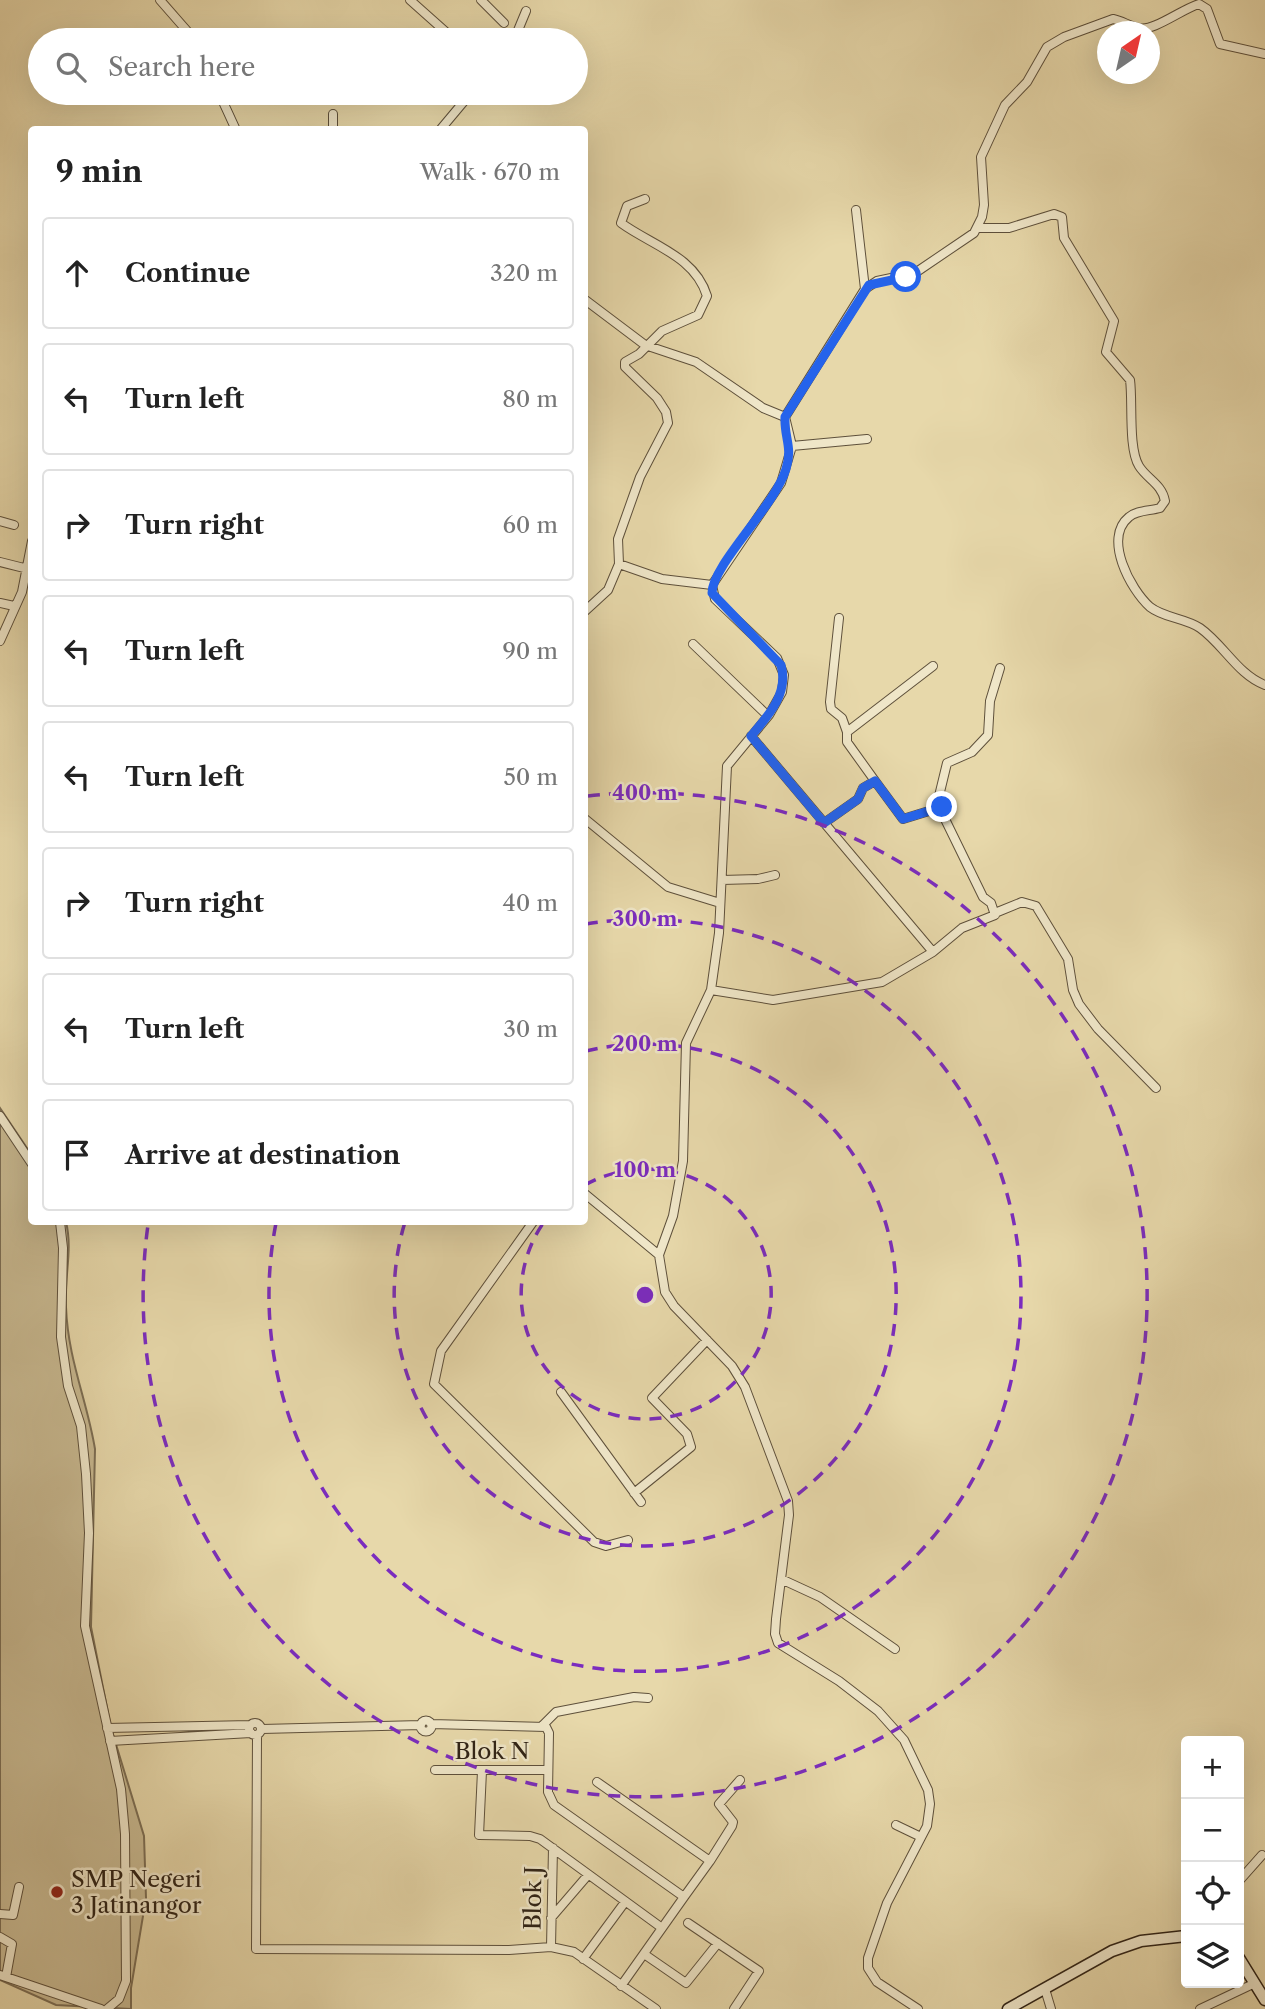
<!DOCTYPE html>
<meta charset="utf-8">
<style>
:root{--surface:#fff;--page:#f6f6f6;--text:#222;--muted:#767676;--line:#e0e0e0}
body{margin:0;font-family:"Libre Caslon Text",serif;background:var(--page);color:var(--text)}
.controls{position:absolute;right:21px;bottom:21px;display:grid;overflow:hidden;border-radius:7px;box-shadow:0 7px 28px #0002}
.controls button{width:63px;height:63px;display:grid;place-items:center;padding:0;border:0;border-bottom:2px solid var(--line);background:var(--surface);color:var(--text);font:35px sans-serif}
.compass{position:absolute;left:1097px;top:21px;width:63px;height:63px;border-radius:50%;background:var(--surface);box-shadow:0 7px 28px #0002;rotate:34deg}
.stop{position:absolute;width:21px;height:21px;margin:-16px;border:5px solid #2563eb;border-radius:50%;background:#fff}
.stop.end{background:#2563eb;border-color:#fff;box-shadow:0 2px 7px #0008}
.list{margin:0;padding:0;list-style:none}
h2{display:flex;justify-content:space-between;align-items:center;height:91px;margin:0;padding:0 28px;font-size:30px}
h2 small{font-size:23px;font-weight:400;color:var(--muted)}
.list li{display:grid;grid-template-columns:46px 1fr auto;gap:21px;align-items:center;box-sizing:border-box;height:112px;margin:0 14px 14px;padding:0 14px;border:2px solid var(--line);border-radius:7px}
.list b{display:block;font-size:26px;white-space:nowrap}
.list em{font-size:23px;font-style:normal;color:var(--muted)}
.icon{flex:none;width:38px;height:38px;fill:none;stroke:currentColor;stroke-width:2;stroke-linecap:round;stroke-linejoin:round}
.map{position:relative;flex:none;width:1265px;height:2009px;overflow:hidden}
.search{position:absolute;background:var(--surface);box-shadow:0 7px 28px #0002;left:28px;top:28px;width:560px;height:77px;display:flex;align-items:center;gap:18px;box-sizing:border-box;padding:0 24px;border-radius:38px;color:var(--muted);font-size:26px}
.panel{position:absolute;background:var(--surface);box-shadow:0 7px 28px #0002;left:28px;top:126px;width:560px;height:1099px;border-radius:7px}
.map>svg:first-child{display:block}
.green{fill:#c8b991;stroke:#7c6e54;stroke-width:2}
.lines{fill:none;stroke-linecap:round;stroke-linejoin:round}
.street-casing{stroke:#5e503b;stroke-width:10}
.secondary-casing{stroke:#302316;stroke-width:13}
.street{stroke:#efe6c8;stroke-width:8}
.secondary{stroke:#efe6c8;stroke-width:10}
.route{stroke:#2563eb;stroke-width:9}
.ring{fill:none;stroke:#7b2cbf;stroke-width:3.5;stroke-dasharray:12 9}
.poi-dot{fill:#8f2418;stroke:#efe6c8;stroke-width:2.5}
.labels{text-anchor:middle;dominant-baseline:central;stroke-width:5;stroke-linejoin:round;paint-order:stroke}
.street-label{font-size:23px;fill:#302316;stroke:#efe6c8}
.poi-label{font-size:23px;fill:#302316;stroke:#efe6c8;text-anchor:start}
.centre{fill:#7b2cbf;stroke:#efe6c8;stroke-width:3.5}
.ring-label{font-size:21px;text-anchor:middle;font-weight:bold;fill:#7b2cbf;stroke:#efe6c8;stroke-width:5;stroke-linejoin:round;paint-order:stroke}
</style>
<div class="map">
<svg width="1265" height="2009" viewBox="0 0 1265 2009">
<rect width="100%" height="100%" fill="#e7d8aa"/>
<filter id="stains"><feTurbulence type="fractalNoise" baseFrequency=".00286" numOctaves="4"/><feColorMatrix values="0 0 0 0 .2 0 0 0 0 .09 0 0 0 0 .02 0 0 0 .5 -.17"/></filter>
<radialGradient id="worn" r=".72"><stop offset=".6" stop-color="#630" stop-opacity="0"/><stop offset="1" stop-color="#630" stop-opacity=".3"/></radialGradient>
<!-- green -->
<path class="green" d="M0,1108L31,1154L32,1222H66C73,1250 64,1277 66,1307C68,1360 87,1400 95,1449L91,1627L111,1728L144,1836L146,1898L131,1988V2009L56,2005L0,1980Z"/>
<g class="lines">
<defs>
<path id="street" d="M160,0L195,40
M410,0L447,33
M481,0L504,23
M514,40L526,11
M219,93L236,130
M333,114V130
M440,130L471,93
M856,210L865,289
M978,228H1009L1054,214L1062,217L1064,238L1114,321L1106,352L1130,380C1133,401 1128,448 1139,466C1147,479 1162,484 1165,501L1160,508C1150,511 1137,510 1129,517C1103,538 1130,589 1150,607C1164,618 1185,618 1200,628C1223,644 1238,675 1265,685
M584,299L645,345L696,362L763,408L785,417
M792,446L867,439
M0,521L14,525
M0,562L28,569
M619,564L662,579L712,585
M0,603L14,606
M584,612L608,590L619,564L618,539L640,477L668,423L666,412L657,398L625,367V362L639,354L662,331L698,315L707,296C695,256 651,245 621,223L627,206L645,199
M839,618L830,702L831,709L842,718L847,732
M0,641L22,592L32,541
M693,644L768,716
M875,781L903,819L942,807
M584,818L668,887L720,903
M824,823L858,799L863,788L875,781L847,742V732L933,666
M722,880L758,879L775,875
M995,913L1022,902L1036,906L1068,959L1073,990L1079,1004L1098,1029L1156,1088
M933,952L962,928L995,915L991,903L983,897L943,815L939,796L947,763L972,752L988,735L990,701L1000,668
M711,990L773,1000L882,982L933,952L751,736
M0,1116L32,1164
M584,1193L659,1255
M60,1222L63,1248L61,1337L68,1386L81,1426L86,1474L89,1533L85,1626L121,1789L125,1834L126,1981L119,1999L107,2009
M533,1222L441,1351L434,1384L594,1542L606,1546L628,1540
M561,1392L641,1502
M634,1493L691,1447L687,1434L652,1398L707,1340
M781,1579L820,1597L895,1649
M420.5 1726a5.5 5.5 0 1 1 11 0a5.5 5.5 0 1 1-11 0Z
M249 1729a6 6 0 1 1 12 0a6 6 0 1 1-12 0Z
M431,1724L546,1727L549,1733L548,1792L554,1805L684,1897L621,1986
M542,1726L556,1712L634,1697L648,1698
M107,1728L250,1725
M262,1729L421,1725
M257,1735L256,1949L509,1950L551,1947L574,1952L656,2009
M110,1741L251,1733
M435,1770H548
M482,1771L479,1835L530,1836L540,1839L662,1928
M597,1782L710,1861L684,1897
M896,1825L921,1837
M710,1861L732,1826L733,1822L719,1804L740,1780
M1239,1881L1262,1855
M0,1914L13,1915L19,1887
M551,1918L588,1875
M688,1923L759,1971L734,2009
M0,1937L12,1944L6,1977
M551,1947L553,1848
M644,1954L686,1983L718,1943
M583,1959L625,1902
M0,1975L101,2009
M1045,1989L1051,2009
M918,2009L877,1982L868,1968V1958L887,1903L927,1826L930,1804L928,1790L904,1740L878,1711L839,1681L778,1643L775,1634L776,1619L789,1515L788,1501L745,1387L732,1366L674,1306L665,1292L659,1255L673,1216L683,1161L686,1043L711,990L719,933L727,766L769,715L782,692L784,675L777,658L715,599L712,585L781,483L792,446L785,417L865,289L877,281L915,273L974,233L982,217L984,205L981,157L1005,105L1027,82L1047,47L1064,37L1113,19C1122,21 1130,26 1139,28C1153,32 1182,9 1199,4L1207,9L1220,44L1265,54
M1200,2009L1253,1984"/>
<path id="secondary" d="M1239,1958L1265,2000
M1008,2009L1112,1951L1141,1941L1186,1936"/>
</defs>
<!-- street casing -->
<use href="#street" class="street-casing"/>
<!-- secondary casing -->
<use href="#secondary" class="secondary-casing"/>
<!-- street -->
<use href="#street" class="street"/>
<!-- secondary -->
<use href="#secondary" class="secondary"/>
</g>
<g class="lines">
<!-- route -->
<path class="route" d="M906,277L869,285L785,417C784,438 793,447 786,469C775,506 712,565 712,593L781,665C789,693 769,715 751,736L824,823L858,799L863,788L875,781L903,819L942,807"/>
</g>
<!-- distance rings -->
<g class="ring">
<path d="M585 1185A125 125 0 1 1 544 1222"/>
<path d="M586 1051A251 251 0 1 1 405 1222"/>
<path d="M586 924A376 376 0 1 1 276 1223"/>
<path d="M588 796A502 502 0 1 1 148 1225"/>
</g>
<!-- markers -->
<circle class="poi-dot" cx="57" cy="1892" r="7"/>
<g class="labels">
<!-- street labels -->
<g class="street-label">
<text x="492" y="1751">Blok N</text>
<text transform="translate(533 1898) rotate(-89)">Blok J</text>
</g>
<!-- poi labels -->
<g class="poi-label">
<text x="71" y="1879">SMP Negeri<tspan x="71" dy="26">3 Jatinangor</tspan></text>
</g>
</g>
<circle cx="645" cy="1295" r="10" class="centre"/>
<g class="ring-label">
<text x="645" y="800">400 m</text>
<text x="645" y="926">300 m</text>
<text x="645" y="1051">200 m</text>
<text x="645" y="1177">100 m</text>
</g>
<rect width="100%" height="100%" filter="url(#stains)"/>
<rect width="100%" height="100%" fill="url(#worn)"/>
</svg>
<div class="controls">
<button>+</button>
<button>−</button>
<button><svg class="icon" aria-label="locate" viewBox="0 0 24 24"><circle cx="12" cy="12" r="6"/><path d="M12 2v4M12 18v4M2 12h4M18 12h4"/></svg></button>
<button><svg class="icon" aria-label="layers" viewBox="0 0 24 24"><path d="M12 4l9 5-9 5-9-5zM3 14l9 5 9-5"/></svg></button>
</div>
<svg class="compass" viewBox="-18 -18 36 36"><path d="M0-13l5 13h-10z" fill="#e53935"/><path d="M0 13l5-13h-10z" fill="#767676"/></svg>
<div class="stop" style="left:906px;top:277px"></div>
<div class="stop end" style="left:942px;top:807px"></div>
<div class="search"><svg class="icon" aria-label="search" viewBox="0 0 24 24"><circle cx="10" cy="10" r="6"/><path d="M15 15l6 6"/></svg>Search here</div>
<section class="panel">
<h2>9 min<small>Walk · 670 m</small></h2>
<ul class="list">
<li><svg class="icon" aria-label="ahead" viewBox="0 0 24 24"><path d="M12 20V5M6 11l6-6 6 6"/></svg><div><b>Continue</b></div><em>320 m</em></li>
<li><svg class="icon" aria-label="left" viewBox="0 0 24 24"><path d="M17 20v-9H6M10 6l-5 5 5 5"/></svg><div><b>Turn left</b></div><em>80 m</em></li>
<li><svg class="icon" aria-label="right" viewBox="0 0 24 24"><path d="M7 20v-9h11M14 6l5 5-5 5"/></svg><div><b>Turn right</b></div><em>60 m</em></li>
<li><svg class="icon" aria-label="left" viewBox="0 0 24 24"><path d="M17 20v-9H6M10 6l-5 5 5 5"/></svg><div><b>Turn left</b></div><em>90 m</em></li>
<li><svg class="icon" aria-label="left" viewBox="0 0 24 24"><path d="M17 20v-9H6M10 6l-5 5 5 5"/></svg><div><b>Turn left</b></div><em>50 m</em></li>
<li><svg class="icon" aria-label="right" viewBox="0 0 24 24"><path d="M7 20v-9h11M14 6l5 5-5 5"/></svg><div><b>Turn right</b></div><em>40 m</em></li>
<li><svg class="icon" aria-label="left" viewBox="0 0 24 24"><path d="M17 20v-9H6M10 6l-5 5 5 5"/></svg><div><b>Turn left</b></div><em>30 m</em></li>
<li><svg class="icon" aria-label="arrive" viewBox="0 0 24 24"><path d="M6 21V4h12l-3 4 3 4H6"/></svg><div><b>Arrive at destination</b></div></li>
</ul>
</section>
</div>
